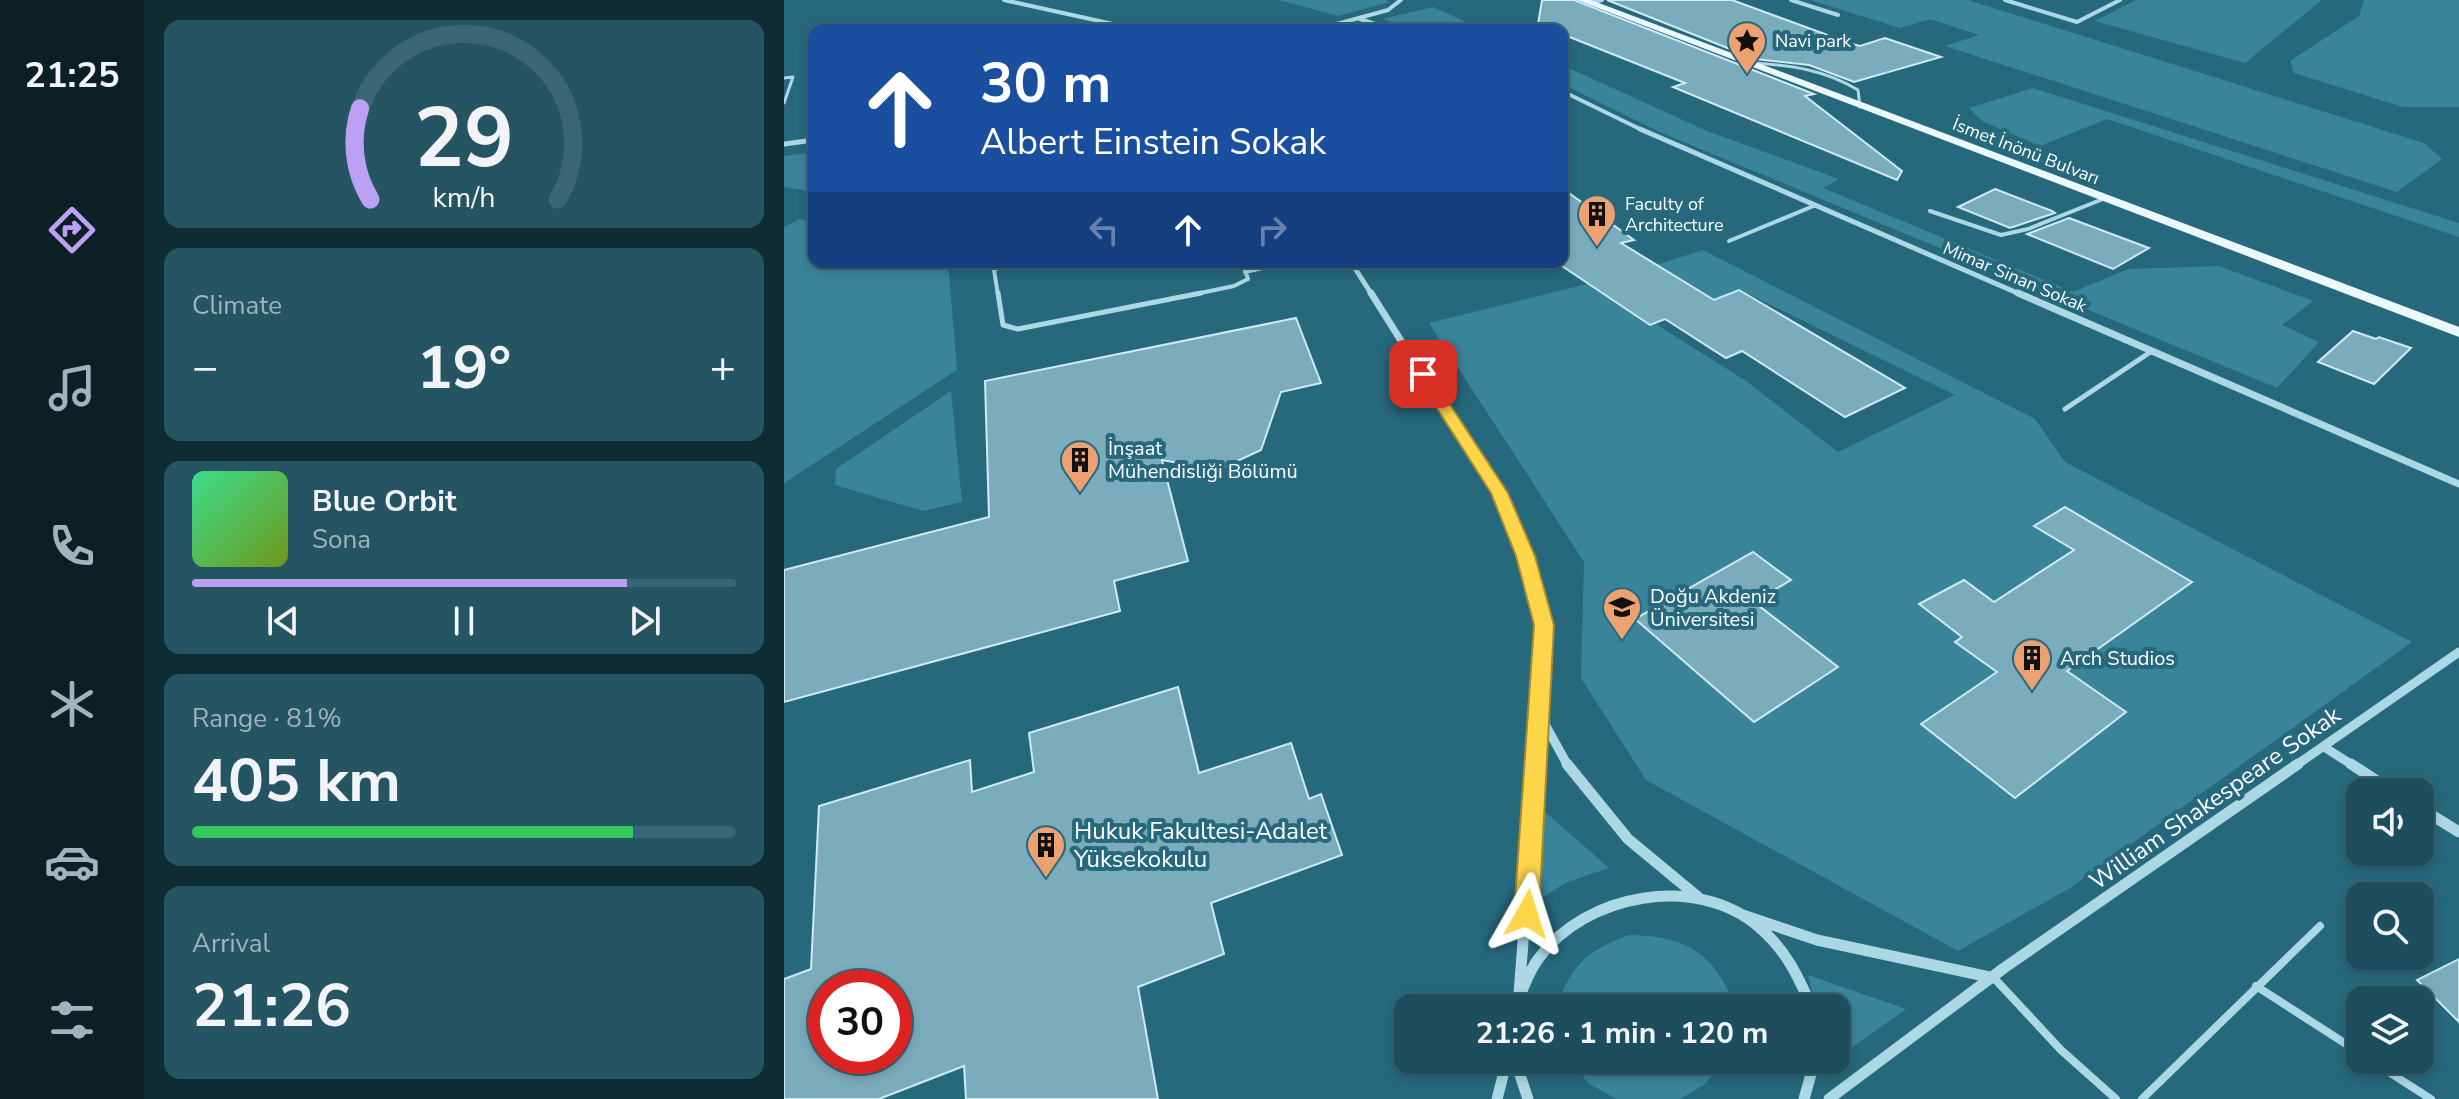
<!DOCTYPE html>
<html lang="en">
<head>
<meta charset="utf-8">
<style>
  :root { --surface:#1c4e5d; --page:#255563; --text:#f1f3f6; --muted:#a0b4bc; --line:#3a6572; --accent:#bca0f2 }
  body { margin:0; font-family:"Nunito Sans",sans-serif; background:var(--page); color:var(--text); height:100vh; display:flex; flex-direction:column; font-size:30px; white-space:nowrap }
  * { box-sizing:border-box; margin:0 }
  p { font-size:26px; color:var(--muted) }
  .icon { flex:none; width:44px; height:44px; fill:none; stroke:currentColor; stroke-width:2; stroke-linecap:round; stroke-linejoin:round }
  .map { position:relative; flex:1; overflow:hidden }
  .drawer { display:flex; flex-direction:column; gap:20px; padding:20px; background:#0f2b33; width:640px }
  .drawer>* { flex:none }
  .top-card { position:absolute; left:24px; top:24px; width:760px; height:244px; border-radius:16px; box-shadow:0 4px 12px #0003,0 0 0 2px var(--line); background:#1a4fa0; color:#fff; overflow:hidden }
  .controls { position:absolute; left:1562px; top:778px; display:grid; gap:16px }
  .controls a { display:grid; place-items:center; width:88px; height:88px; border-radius:16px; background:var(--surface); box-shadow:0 4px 12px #0003,0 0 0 2px var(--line); font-size:40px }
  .speed { position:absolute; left:24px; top:970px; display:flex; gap:16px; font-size:40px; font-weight:700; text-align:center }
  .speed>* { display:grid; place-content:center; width:104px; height:104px; border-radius:50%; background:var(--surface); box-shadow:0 4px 12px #0003,0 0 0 2px var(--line); line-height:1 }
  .speed .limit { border:12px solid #d22; background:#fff; color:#111 }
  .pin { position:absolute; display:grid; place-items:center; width:68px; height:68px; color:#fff; margin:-34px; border-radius:16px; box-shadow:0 4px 12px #0006 }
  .me { position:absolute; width:88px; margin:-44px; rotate:6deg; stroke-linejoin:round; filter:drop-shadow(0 0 6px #0008) }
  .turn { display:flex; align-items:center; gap:28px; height:168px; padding:0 40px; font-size:36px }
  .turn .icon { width:104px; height:104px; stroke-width:2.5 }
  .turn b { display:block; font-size:56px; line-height:68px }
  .lanes { display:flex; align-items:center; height:76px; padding:0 40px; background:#0003; justify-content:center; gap:40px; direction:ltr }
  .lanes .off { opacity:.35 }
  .big { font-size:60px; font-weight:700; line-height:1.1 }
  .drawer .tile { flex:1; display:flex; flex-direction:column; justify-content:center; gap:12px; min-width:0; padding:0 28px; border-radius:16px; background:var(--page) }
  .drawer .dial { align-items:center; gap:0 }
  .dial svg { height:208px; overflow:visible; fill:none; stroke:var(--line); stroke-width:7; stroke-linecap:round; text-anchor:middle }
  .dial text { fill:var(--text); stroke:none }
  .song { display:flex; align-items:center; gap:24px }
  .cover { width:96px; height:96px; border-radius:12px; background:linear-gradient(135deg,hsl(150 70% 55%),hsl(80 70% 35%)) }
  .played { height:8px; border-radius:4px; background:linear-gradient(90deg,var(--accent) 80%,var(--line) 80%) }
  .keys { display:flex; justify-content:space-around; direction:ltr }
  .heat { display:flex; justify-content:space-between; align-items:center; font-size:44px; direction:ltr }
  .charge { height:12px; border-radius:6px; background:linear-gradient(90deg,#34c759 81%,var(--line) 0) }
  .trip { position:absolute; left:610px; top:994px; width:456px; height:80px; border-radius:16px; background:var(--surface); box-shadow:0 4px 12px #0003,0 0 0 2px var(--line); font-weight:700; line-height:80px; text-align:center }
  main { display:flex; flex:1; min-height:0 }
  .tabs { display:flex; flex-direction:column; width:144px; justify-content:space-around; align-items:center; background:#0b1f25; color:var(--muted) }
  .tabs .icon { width:56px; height:56px }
  .tabs .current { color:var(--accent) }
  .tabs b { font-size:36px; color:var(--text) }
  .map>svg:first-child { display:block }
  .green { fill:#3a849a }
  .building { fill:#7bacbc; stroke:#ceebf4; stroke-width:2; fill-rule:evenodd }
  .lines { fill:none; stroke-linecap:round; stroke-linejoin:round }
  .service-far3 { stroke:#abd8e4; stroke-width:3 }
  .service-far2 { stroke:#abd8e4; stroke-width:4 }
  .service-far1 { stroke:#abd8e4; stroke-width:5 }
  .service { stroke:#abd8e4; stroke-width:8 }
  .minor-far4 { stroke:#abd8e4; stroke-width:4 }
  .minor-far3 { stroke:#abd8e4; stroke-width:5 }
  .minor-far2 { stroke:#abd8e4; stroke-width:7 }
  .minor-far1 { stroke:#abd8e4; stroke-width:9 }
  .minor { stroke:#abd8e4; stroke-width:11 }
  .primary { fill:#ebf8fc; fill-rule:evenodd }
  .route { fill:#ffd54a; stroke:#a68a30; stroke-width:2 }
  .labels { text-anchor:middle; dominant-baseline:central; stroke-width:8; stroke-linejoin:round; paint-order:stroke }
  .far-poi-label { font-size:18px; fill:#fff; stroke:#26687c; text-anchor:start }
  .far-street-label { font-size:18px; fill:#fff; stroke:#26687c }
  .poi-label { font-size:20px; fill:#fff; stroke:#26687c; text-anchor:start }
  .near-street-label { font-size:24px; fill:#fff; stroke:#26687c }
  .near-poi-label { font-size:24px; fill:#fff; stroke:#26687c; text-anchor:start }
</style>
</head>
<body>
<main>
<nav class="tabs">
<b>21:25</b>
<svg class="icon current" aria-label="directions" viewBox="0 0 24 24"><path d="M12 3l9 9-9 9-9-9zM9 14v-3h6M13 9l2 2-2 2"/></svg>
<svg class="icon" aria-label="music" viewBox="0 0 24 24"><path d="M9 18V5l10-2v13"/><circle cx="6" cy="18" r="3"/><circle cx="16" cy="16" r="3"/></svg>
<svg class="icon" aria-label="phone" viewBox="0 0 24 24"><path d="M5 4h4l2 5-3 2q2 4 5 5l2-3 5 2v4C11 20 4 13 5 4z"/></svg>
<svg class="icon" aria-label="climate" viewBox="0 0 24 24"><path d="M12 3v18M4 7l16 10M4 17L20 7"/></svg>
<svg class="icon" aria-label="car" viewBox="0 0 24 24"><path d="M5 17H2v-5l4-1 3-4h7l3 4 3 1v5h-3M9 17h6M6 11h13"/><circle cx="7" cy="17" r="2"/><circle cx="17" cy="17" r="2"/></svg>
<svg class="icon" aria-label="filters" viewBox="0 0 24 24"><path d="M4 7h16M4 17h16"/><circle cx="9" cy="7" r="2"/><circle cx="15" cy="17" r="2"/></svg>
</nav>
<section class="drawer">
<div class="tile dial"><svg viewBox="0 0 100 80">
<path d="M14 69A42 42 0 1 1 86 69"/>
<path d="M14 69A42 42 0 0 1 10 34" stroke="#bca0f2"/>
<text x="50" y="56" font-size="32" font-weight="700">29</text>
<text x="50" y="72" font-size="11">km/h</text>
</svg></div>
<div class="tile"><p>Climate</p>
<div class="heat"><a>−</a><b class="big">19°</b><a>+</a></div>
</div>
<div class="tile">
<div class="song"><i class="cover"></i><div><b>Blue Orbit</b><p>Sona</p></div></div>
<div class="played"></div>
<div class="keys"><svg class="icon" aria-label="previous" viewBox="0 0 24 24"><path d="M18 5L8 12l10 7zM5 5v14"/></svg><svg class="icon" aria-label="pause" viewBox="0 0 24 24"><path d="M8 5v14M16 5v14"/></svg><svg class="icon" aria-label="next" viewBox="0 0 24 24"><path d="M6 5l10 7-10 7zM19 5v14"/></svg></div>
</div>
<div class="tile"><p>Range · 81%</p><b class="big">405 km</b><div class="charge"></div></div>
<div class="tile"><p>Arrival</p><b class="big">21:26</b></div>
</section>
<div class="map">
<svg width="1675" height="1099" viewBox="0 0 1675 1099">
  <rect width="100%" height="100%" fill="#26687c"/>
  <path class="green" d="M495 0H601L606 2 554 16Z
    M1026 0H1184L1640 143 1658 159 1613 192 1161 46 1195 35 1146 19 1116 28Z
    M1352 0H1538L1461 63 1311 21Z
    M1580 0H1675V107H1619L1510 73 1506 61 1575 16Z
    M649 7 700 30H629L599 19Z
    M778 65 923 131 1055 179 1039 188 1289 292 1344 269 1435 266 1529 301 1498 325 1535 342 1493 388 878 133 778 84Z
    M1249 88 1675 223V237L1323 119 1256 146 1198 121 1185 108Z
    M30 152V192L0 187V156Z
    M16 219 30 223V262H164L173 370 0 483V227Z
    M919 250 1251 419 1281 462 1628 642 1286 888 1174 951 862 780 797 678 800 562 645 323 807 283 962 381 1054 452 1171 395 956 290 930 300 872 265Z
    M167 391 178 502 139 511 51 485 52 469Z
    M760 811 825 868 781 883 741 909Z
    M845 935C902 936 932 953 951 1008H773C786 965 804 950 845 935Z
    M1024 975 1122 1009 1052 1059V1008H1032Z
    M785 1060H942L920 1085 896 1099H833L805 1084Z"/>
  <path class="building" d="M758 0H790L1030 94 1021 96 1118 171 1113 180 889 87 901 83 778 34V30L754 24Z
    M823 0H948L1068 44 1076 46 1101 38 1157 57 1070 82 1025 65 971 59Z
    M778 188 850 240 837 243 930 300 955 290 1121 388 1061 417 958 351 942 358 881 319 866 325 778 266Z
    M1211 189 1268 211 1271 213 1226 228 1174 207Z
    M1285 218 1365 248 1329 269 1243 234Z
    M512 318 537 383 497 392 477 450 434 470 378 460 404 561 330 581 336 611 0 702V570L205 517 201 381Z
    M1569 331 1592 339 1595 337 1627 348 1590 384 1534 362Z
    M1281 507 1408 582 1283 671 1342 712 1231 798 1137 724 1213 672 1171 642 1178 637 1135 604 1180 580 1210 602 1290 550 1250 526Z
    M969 552 1007 580 970 602 1054 667 970 722 851 619Z
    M394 687 415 773 507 743 525 799 537 794 558 855 427 903 440 954 354 987 374 1099H182L180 1066 95 1099H0V979L27 969 35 806 186 760 188 792 250 772 245 733ZM42 988H110V1056H42Z
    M1675 959V1022L1633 980Z"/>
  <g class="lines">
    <path class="service-far3" d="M969 63C1007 65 1041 70 1074 90L1076 107
      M0 78 9 77 0 103"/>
    <path class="service-far2" d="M1146 211 1217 235 1244 229 1319 199
      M945 241 1032 205
      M461 272 506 262
      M214 295 210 270 226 262
      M407 295 450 286 464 279 458 262"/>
    <path class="service-far1" d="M214 293 219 325 234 329 417 293
      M1281 409 1368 351"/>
    <path class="service" d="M1210 978 1277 1050 1332 1099
      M1472 986 1576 1053
      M1586 1060 1647 1099
      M1358 1099 1536 926"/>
    <path class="minor-far4" d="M220 0 356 30
      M1007 0 1054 15
      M1221 0 1293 22 1336 0
      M806 3 818 0
      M576 19 609 30
      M531 30 604 10 617 0
      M778 91 860 131"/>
    <path class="minor-far3" d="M856 129 1238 295
      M0 144 30 140
      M567 262 588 295"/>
    <path class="minor-far2" d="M587 293 719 503
      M1234 293 1675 484"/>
    <path class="minor-far1" d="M718 501 742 556 760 625 753 766
      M757 717 784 766
      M1540 747 1570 766
      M1511 766 1675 652"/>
    <path class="minor" d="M783 764 844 839 914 897
      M1567 764 1610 792
      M1636 808 1675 832
      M959 915 1033 940 1210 978
      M735 993 753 764
      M731 1008C738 992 744 972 755 958 801 894 913 873 975 927 1002 950 1014 976 1028 1008
      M731 1060 744 1099
      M713 1099 723 1060
      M1020 1099 1031 1060
      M1045 1099 1220 968 1514 764"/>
    <path class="primary" d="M793 0H807L1675 327V337Z"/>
  </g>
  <path class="route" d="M634 371H644L724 493 751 556 770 625 755 914 751 922 743 925 734 922 730 914 750 625 732 556 707 493 631 374Z"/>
  <defs>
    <symbol id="sight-pin" viewBox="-11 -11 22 30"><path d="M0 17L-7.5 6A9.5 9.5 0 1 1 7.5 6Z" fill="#eda171" stroke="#26687c"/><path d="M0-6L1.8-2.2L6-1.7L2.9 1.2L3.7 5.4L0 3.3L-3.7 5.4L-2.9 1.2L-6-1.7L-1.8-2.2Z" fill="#111"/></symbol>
    <symbol id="building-pin" viewBox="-11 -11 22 30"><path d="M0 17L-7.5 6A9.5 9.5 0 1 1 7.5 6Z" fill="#eda171" stroke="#26687c"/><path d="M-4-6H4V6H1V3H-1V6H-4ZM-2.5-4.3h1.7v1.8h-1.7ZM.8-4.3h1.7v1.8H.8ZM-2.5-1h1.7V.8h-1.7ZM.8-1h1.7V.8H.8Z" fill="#111"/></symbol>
    <symbol id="university-pin" viewBox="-11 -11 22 30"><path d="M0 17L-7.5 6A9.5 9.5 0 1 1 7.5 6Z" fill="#eda171" stroke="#26687c"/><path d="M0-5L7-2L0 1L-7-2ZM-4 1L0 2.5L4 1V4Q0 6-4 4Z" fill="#111"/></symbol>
  </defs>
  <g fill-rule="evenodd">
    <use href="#sight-pin" x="941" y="19" width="44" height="60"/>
    <use href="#building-pin" x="791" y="192" width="44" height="60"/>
    <use href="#building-pin" x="274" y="438" width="44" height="60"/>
    <use href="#university-pin" x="816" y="585" width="44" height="60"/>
    <use href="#building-pin" x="1226" y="636" width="44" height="60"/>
    <use href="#building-pin" x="240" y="823" width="44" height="60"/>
  </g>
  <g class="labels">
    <g class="far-poi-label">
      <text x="991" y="41">Navi park</text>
      <text x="841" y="204">Faculty of<tspan x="841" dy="21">Architecture</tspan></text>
    </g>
    <g class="far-street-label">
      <text transform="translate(1242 151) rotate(21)">İsmet İnönü Bulvarı</text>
      <text transform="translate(1231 277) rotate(23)">Mimar Sinan Sokak</text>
    </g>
    <g class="poi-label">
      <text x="324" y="448">İnşaat<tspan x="324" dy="23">Mühendisliği Bölümü</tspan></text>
      <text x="866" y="596">Doğu Akdeniz<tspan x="866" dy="23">Üniversitesi</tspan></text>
      <text x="1276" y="658">Arch Studios</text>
    </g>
    <g class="near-street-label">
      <text transform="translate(1431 798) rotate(-35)">William Shakespeare Sokak</text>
    </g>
    <g class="near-poi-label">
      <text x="290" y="831">Hukuk Fakultesi-Adalet<tspan x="290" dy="28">Yüksekokulu</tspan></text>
    </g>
  </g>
</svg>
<div class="controls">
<a><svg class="icon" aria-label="sound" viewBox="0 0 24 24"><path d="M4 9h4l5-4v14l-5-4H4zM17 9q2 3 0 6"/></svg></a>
<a><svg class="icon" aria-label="search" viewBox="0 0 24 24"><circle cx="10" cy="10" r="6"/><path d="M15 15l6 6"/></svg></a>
<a><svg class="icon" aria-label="layers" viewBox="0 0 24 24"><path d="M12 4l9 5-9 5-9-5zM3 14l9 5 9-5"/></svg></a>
</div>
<div class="speed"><div class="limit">30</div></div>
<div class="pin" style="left:639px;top:374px;background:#d93025"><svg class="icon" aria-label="arrive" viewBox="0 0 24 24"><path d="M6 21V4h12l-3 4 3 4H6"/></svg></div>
<svg class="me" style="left:743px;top:914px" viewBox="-20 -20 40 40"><path d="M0-17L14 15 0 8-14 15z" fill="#ffd54a" stroke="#fff" stroke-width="4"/></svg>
<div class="trip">21:26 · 1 min · 120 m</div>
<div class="top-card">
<div class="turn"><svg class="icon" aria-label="ahead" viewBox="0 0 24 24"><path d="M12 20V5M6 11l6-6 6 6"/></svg><div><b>30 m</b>Albert Einstein Sokak</div></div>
<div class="lanes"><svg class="icon off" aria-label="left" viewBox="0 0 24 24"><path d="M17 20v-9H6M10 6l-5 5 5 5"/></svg><svg class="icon" aria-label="ahead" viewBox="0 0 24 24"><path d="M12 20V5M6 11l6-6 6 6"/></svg><svg class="icon off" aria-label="right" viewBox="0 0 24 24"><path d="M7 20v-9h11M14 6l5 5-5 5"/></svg></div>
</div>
</div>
</main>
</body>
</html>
